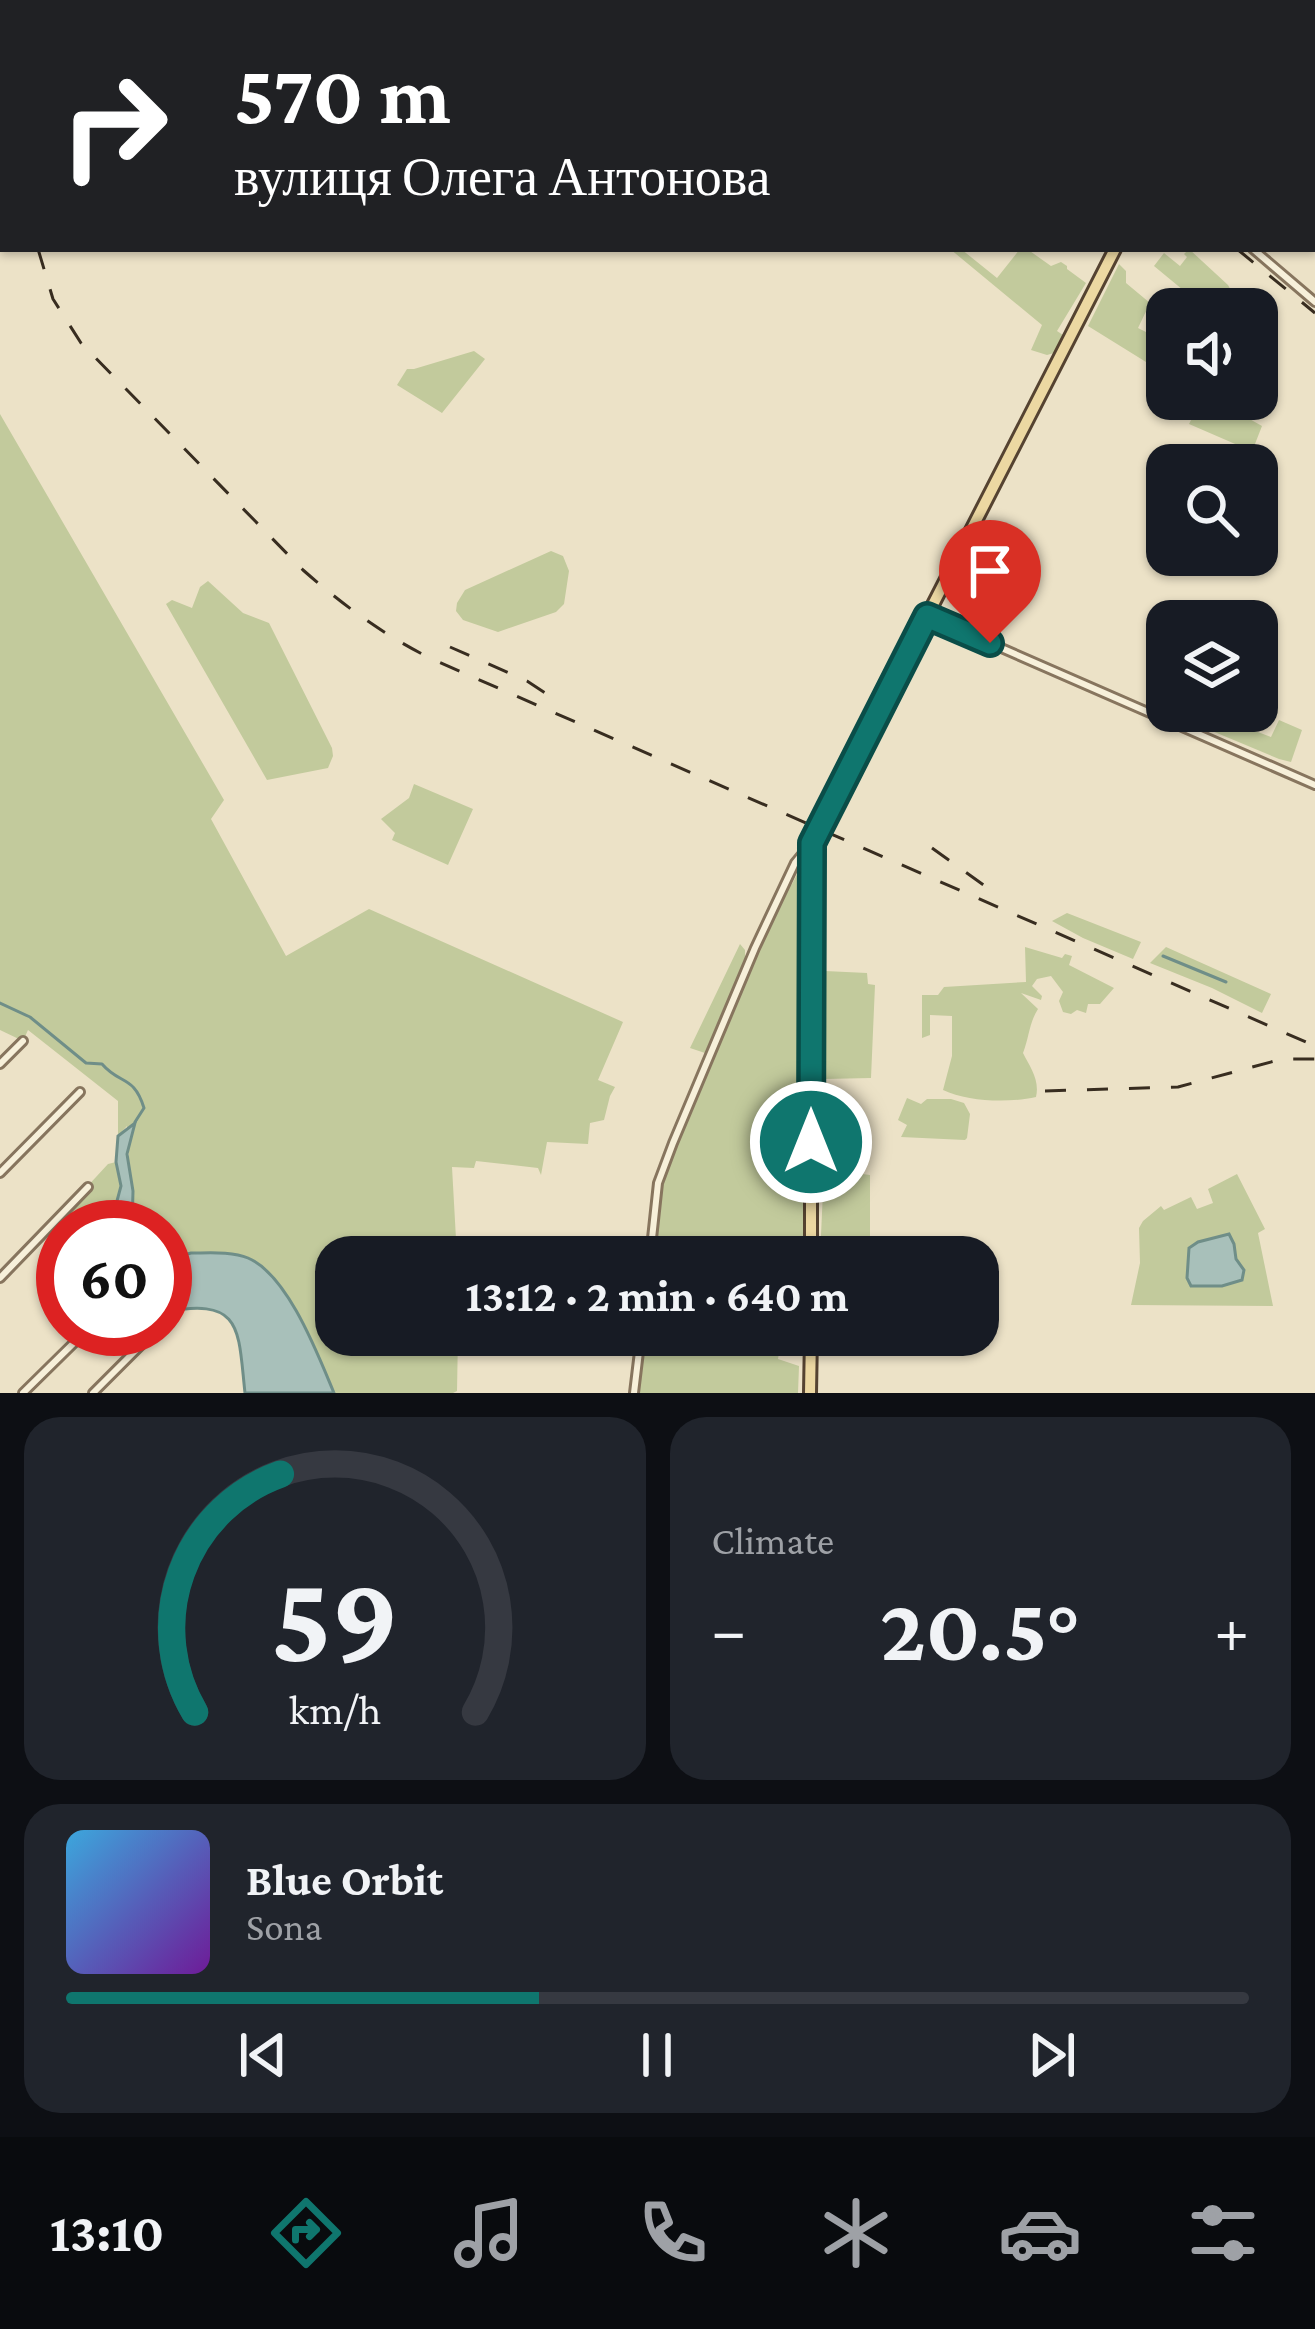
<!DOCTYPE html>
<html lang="en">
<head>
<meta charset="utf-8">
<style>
  :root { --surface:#171b24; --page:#20242c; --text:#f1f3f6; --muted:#9ea1a6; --line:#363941; --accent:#0f766e }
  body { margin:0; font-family:"Crimson Pro",serif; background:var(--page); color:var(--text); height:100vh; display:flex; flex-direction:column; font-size:45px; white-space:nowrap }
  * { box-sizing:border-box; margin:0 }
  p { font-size:39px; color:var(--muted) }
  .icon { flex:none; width:66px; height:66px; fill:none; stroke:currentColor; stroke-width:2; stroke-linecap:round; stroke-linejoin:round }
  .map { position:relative; height:1393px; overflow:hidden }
  .details { display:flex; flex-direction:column; gap:24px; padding:24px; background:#0d0f14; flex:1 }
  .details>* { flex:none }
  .hud { position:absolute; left:0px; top:0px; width:1317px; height:252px; box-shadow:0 3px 9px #0004; background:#202124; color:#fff; overflow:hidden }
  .controls { position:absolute; left:1146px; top:288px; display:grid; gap:24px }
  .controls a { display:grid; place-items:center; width:132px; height:132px; border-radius:24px; background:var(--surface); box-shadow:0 3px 9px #0004; font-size:60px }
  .speed { position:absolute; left:36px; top:1200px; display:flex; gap:24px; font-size:60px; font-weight:700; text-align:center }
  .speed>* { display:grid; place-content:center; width:156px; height:156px; border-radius:50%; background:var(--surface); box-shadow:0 3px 9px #0004; line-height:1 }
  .speed .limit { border:18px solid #d22; background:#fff; color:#111 }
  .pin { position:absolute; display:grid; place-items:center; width:102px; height:102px; color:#fff; margin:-123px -51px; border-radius:50% 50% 50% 0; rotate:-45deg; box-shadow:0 0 12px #0007 }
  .pin .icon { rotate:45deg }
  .me { position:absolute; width:132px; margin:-66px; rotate:0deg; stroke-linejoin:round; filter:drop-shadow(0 0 9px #0008) }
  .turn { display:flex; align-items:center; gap:42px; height:252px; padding:0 36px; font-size:54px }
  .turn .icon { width:156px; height:156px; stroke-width:2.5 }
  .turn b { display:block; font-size:84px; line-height:102px }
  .big { font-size:90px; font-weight:700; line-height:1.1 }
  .details .widget { flex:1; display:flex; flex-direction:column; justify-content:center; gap:18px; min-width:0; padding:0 42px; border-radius:36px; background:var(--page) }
  .details .dial { align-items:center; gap:0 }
  .dial svg { height:312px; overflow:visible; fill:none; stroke:var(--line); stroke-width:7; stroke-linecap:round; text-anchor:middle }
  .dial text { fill:var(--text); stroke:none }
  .song { display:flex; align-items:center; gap:36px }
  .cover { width:144px; height:144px; border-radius:18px; background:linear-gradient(135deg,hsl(200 70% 55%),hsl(280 70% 35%)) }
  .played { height:12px; border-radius:6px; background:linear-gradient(90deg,var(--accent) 40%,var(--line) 40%) }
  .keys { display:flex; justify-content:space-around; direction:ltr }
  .heat { display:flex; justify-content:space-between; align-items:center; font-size:66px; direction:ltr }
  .details .tiles { flex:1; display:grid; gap:24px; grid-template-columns:1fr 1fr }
  .widget:last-child { grid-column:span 2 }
  .trip { position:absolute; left:315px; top:1236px; width:684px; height:120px; border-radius:36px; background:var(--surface); box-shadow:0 3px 9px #0004; font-weight:700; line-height:120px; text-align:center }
  .tab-bar { display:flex; height:192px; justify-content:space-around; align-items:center; background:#090b0e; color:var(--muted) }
  .tab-bar .icon { width:84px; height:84px }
  .tab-bar .active { color:var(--accent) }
  .tab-bar b { font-size:54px; color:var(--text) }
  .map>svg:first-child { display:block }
  .green { fill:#c2ca9c }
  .water { fill:#a8c0ba; stroke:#6f8e88; stroke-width:3 }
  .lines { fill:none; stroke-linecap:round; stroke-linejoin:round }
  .stream { stroke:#6f8e88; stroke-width:3 }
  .minor-casing { stroke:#87755e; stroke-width:12 }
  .tertiary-casing { stroke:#87755e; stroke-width:14 }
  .primary-casing { stroke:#554331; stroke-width:16 }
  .minor { stroke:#f7f0da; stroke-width:6 }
  .tertiary { stroke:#f7f0da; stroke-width:8 }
  .primary { stroke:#ecd8a2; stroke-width:10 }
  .rail { stroke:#382d20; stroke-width:3; stroke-dasharray:21 21; stroke-linecap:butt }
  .route-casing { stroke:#0a4d48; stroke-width:30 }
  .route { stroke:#0f766e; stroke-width:21 }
</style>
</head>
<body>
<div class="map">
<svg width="1315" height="1393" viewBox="0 0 1315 1393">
  <rect width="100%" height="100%" fill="#ece2c7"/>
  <path class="green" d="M950 249H961L997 278 1020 249H1027L1051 266 1061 262 1067 266V269L1086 283 1057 331 1063 335 1054 353 1047 355 1031 350 1042 325Z
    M1189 249 1228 285 1233 294 1226 309H1206L1154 266 1164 253 1180 266 1187 257 1184 254Z
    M1119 264 1126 271V283L1150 303 1138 328 1150 334 1167 322V375L1088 326Z
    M474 351 485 359 442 413 397 385 407 369H414Z
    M1202 399H1238L1236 405 1246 417 1262 426 1253 449 1249 450 1189 424Z
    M0 414 224 800 211 819 286 956 369 909 623 1022 598 1080 615 1087 610 1096 604 1120 590 1123 588 1144 547 1142 541 1175 538 1168 476 1161 474 1168 452 1167 457 1257H336V1335H458L457 1391 453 1393H334L311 1339 269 1273 240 1255 191 1253 165 1260V1227H132C133 1193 128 1160 127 1126L118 1136V1101L28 1030 23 1041 0 1030Z
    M551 551 563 556 569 571 564 604 556 612 498 632 463 620 456 611 457 603 465 590Z
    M208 581 243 613 269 623 332 748 333 756 328 768 267 780 166 604 172 600 192 608 200 587Z
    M1207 711 1227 715 1226 720 1271 737 1279 720 1302 730 1291 762 1279 759 1205 728 1202 720Z
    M414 784 473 809 448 865 392 840 395 833 381 819 409 798Z
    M803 863H805L799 885 801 889H805L807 1257H650L658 1183 781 892 792 884Z
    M1067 913 1141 942 1133 959 1083 938 1052 921Z
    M740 944 745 950V958L705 1053 690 1048Z
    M1025 947 1062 958 1065 954 1072 956 1069 965 1114 988 1100 1004H1088L1086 1013 1077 1010 1071 1014 1063 1012 1059 1001 1063 992 1051 976 1037 979 1032 986 1042 996 1041 1000 1021 993 1038 1009C1029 1023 1029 1038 1023 1053 1030 1067 1040 1080 1036 1097 1009 1103 968 1102 943 1090L952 1056V1016L930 1015V1035L922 1038V995H938L944 987 1026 982Z
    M1166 947 1271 994 1262 1013 1212 988 1150 963Z
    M825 971 867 973 868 984 875 985 871 1078 824 1079Z
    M907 1098 921 1104 927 1099H951L964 1103 970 1114 967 1138 965 1140 901 1137 907 1125 898 1120Z
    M116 1162 121 1186 110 1227H63V1245L48 1229 108 1164Z
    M824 1169 870 1175V1239L886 1240V1257H820Z
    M1237 1174 1265 1229 1258 1233 1273 1306 1131 1305 1140 1263 1139 1228 1143 1221 1161 1206 1164 1210 1191 1197 1197 1209 1213 1203 1208 1189Z
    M641 1335H782L778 1359 799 1366 798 1393H634Z"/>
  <path class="water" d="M135 1123 127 1154 133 1191 132 1227H110L121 1186 116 1162 118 1136Z
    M1229 1234 1234 1244 1236 1259 1244 1270 1242 1280 1222 1286H1191L1187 1278 1189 1248 1198 1242Z
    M191 1253C208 1253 232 1251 248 1258 288 1275 318 1355 334 1393H245C238 1329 243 1297 165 1312V1260Z"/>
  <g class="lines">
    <path class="stream" d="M1163 956 1226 982
      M0 1003 30 1017 86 1063 102 1064C120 1085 134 1075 144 1108L135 1122"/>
    <defs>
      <path id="minor" d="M941 0 945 3
        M1273 0 1277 3
        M11 3 12 0
        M1314 29H1315
        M0 43 3 32
        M1253 249 1315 302
        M928 616 1315 785
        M0 1064 23 1041
        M0 1173 80 1092
        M650 1257 658 1183 673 1143 755 948 795 863 809 846
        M0 1278 88 1187
        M23 1393 88 1329
        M93 1393 157 1329
        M634 1393 641 1335"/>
      <path id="tertiary" d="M1238 3 1240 0"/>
      <path id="primary" d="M1077 0 1082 3
        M1314 136H1315
        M811 1257V843L1115 249
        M810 1393 811 1335"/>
    </defs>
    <use href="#minor" class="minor-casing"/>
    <use href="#tertiary" class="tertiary-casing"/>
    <use href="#primary" class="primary-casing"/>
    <use href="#minor" class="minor"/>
    <use href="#tertiary" class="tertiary"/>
    <use href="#primary" class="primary"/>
    <path class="rail" d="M374 0 378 3
      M934 0 937 3
      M101 3 103 0
      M38 249 53 299 81 343 303 570C344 606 385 636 434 660L1315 1046
      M1237 249 1315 313
      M450 647 527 681 553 698
      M932 848 999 896
      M1045 1091 1178 1087 1282 1059H1315"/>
  </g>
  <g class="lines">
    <defs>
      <path id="route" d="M811 1142 812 843 927 616 990 643"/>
    </defs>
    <use href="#route" class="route-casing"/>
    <use href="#route" class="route"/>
  </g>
</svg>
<div class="controls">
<a><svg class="icon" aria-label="sound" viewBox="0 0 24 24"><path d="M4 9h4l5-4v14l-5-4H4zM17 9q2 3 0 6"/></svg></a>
<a><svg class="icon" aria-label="search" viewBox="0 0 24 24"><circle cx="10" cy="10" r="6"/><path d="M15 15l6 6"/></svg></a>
<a><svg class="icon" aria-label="layers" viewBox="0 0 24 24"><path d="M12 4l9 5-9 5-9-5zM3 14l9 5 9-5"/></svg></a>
</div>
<div class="speed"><div class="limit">60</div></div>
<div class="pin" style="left:990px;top:643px;background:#d93025"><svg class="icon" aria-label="arrive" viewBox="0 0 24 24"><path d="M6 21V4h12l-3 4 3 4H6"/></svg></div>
<svg class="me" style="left:811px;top:1142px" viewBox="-20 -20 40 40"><circle r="17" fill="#0f766e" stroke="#fff" stroke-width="3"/><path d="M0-11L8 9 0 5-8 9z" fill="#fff"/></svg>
<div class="trip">13:12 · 2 min · 640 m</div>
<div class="hud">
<div class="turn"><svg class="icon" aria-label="right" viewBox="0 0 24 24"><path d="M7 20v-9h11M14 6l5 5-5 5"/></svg><div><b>570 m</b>вулиця Олега Антонова</div></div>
</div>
</div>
<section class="details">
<div class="tiles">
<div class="widget dial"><svg viewBox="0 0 100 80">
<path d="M14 69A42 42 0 1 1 86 69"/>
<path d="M14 69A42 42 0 0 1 36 8" stroke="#0f766e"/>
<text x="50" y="56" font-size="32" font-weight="700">59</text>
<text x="50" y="72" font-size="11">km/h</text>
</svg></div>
<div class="widget"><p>Climate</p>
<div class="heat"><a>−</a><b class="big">20.5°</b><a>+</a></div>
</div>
<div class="widget">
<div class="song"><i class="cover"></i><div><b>Blue Orbit</b><p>Sona</p></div></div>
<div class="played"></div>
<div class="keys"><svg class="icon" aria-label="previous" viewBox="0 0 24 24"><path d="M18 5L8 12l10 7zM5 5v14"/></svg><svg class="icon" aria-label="pause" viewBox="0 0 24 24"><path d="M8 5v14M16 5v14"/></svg><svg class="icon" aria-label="next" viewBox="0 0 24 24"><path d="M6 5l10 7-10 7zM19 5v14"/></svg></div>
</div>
</div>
</section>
<nav class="tab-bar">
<b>13:10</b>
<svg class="icon active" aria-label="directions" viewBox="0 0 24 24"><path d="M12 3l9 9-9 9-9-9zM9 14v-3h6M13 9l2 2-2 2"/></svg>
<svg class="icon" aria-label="music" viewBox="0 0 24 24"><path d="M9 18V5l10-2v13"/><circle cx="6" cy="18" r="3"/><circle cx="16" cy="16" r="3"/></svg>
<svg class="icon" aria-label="phone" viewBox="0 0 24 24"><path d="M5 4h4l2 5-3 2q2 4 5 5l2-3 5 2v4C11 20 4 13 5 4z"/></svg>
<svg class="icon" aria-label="climate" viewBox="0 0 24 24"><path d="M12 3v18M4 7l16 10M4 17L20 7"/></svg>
<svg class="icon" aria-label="car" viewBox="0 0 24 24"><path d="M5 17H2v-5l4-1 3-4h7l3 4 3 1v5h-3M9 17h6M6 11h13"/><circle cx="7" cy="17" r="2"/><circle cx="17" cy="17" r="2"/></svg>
<svg class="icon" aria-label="filters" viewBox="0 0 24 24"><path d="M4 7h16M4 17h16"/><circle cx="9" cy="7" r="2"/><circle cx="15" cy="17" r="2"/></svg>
</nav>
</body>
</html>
